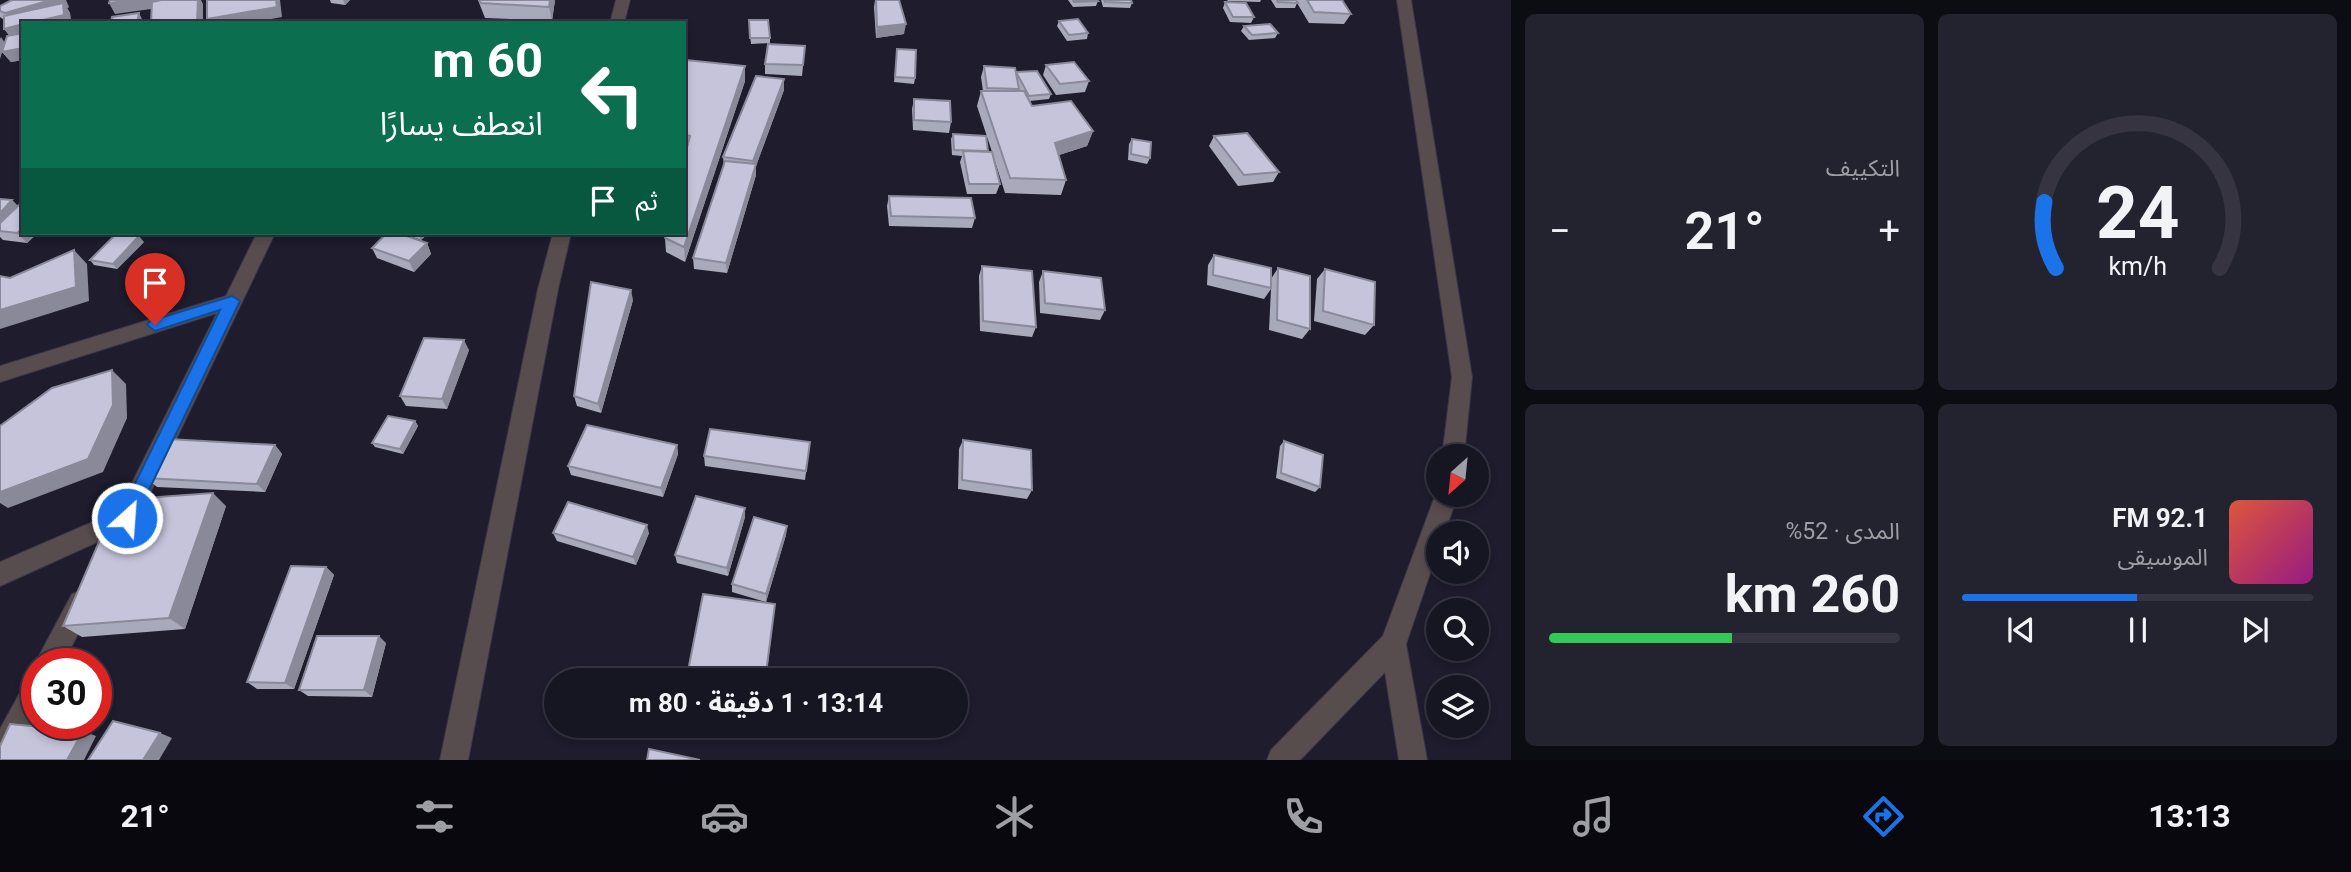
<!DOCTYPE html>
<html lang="ar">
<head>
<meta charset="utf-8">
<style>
  :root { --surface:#161522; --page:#23222f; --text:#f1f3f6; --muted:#9e9fa5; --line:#353440; --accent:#1a73e8 }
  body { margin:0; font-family:Roboto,"Noto Sans Arabic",sans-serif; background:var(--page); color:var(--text); direction:rtl; height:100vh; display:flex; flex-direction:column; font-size:26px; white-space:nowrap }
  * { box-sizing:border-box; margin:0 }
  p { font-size:23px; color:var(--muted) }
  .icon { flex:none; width:38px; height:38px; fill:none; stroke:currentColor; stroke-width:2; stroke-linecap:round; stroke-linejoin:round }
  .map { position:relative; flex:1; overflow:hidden; direction:ltr }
  .side { display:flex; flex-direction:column; gap:14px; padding:14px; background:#0c0c13; width:840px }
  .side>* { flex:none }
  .top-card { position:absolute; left:21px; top:21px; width:665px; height:214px; border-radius:0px; box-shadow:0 4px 10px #0003,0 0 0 2px var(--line); direction:rtl; background:#0b6e4f; color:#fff; overflow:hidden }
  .needle { width:46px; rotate:207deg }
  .buttons { position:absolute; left:1426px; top:444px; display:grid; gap:14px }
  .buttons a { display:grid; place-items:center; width:63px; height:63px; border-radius:50%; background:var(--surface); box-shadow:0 4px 10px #0003,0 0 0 2px var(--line); font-size:35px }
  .speed { position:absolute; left:21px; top:648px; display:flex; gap:14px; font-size:35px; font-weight:700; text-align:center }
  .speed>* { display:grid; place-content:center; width:91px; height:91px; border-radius:50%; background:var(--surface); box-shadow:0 4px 10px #0003,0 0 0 2px var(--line); line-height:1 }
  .speed .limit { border:10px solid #d22; background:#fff; color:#111 }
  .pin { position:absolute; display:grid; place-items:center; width:60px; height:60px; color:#fff; margin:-72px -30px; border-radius:50% 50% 50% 0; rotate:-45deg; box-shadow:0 0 7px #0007 }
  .pin .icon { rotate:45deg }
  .me { position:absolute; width:77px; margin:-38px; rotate:26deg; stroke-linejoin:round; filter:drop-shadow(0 0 5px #0008) }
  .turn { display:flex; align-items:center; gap:24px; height:147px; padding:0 28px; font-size:32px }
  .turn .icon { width:91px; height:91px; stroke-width:2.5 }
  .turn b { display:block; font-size:49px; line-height:60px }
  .then { display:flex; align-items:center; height:66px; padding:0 28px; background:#0003; gap:14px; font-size:26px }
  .big { font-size:52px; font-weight:700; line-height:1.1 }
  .side .tile { flex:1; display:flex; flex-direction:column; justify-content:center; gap:10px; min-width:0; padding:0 24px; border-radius:10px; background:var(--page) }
  .side .dial { align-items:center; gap:0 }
  .dial svg { height:182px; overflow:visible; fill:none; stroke:var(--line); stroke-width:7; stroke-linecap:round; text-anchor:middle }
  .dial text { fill:var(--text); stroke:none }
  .song { display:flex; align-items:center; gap:21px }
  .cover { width:84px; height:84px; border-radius:10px; background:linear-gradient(135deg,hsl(10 70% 55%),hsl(310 70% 35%)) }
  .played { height:7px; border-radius:4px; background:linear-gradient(90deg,var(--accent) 50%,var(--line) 50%) }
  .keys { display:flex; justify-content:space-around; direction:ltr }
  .heat { display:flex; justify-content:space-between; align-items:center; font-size:38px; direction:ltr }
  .charge { height:10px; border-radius:5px; background:linear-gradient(90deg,#34c759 52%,var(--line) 0) }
  .side .tiles { flex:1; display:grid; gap:14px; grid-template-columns:repeat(2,1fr) }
  .trip { position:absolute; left:544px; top:668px; width:424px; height:70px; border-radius:35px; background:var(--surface); box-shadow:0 4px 10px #0003,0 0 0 2px var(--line); font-weight:700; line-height:70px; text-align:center; direction:rtl }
  .dock { display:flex; height:112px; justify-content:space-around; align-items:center; background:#09080e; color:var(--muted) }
  .dock .icon { width:49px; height:49px }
  .dock .active { color:var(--accent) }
  .dock b { font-size:32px; color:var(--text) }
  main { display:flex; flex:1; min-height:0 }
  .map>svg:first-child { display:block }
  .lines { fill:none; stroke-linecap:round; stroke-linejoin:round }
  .street-casing { stroke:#393748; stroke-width:2 }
  .street { fill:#584d4e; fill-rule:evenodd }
  .wall { fill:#a9a9bc }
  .shaded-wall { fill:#8a8999 }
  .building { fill:#c5c4db; stroke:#8a8999; stroke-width:2 }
  .route { fill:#1a73e8; stroke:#114b97; stroke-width:2 }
</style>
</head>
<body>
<main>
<section class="side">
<div class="tiles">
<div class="tile dial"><svg viewBox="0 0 100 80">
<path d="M14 69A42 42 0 1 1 86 69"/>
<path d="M14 69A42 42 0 0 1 9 40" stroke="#1a73e8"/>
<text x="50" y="56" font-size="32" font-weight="700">24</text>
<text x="50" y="72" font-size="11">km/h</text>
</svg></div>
<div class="tile"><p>التكييف</p>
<div class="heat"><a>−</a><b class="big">21°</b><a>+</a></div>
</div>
<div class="tile">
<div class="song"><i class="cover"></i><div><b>92.1 FM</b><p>الموسيقى</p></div></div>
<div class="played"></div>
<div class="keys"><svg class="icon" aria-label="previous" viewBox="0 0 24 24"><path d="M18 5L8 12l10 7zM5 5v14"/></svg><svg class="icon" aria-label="pause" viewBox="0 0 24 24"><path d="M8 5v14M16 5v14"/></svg><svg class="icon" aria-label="next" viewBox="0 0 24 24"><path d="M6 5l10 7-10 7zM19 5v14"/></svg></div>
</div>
<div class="tile"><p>المدى · 52%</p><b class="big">260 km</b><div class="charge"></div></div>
</div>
</section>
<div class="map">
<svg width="1511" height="760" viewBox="0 0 1511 760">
  <rect width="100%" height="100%" fill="#1e1c2d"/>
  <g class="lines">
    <defs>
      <path id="street" d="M616 0H630L624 23H610Z
        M1397 0H1411L1472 377 1464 457H1442L1452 377Z
        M257 233H275L135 525 0 586V562L118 511 217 313 0 382V366L226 296Z
        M553 233H571L558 289 468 760H440L538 289Z
        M1438 488V495H1458L1444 534H1438V550L1406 644 1427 760H1399L1385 672 1300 760H1267L1271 750 1383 636Z
        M81 591 90 594 94 603 63 663 37 665 40 654 72 594Z
        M37 674V715L14 760H0V729L28 678Z"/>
    </defs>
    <use href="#street" class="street-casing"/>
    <use href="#street" class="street"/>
  </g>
  <path class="wall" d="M330 0H350L345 5 331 3Z
    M478 0H555L552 21 485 18Z
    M875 0H899L904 34 876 38 874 7Z
    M1068 0H1097L1098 1 1096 6 1073 7Z
    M1101 0H1131L1132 3 1130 8 1103 7Z
    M1227 0H1261L1260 2 1228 1Z
    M1271 0H1342L1351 14 1344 24 1309 23 1297 3 1295 8H1276Z
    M1225 2 1254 17 1251 23 1230 22 1223 8Z
    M0 6 69 7 67 8 70 13 71 23H23V60L11 62 2 52 9 35 4 29V20L0 17Z
    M1059 21 1088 33 1087 39 1067 41 1057 26Z
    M749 26 770 38V43L751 44Z
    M1244 26 1278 33 1275 38 1249 40 1241 31Z
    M805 46 802 76 765 74V64Z
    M897 49 915 78 914 84 894 82Z
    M684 64 745 81 685 262 666 252 665 238 687 150 684 149Z
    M1046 65 1089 81 1085 92 1056 95 1043 75Z
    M984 66 1016 72 1051 94 1049 99 1030 101 1032 106 1093 131 1087 146 1059 155 1066 180 1061 195 1005 193 992 152 1000 184 996 194H967L960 162 962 156 952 155 951 139 953 134 988 151 992 152 977 106 981 91H983L981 77Z
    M784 79V90L756 166V175L727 273 694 269 693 258 724 166 723 157Z
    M914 99 951 122 949 133 913 130 912 109Z
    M1214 136 1279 172 1273 182 1238 186 1209 146Z
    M1132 139 1150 158 1147 164 1128 160 1129 144Z
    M889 196 975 218 972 228 889 226 887 206Z
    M0 199 12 200 18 206 23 233H38L27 243 3 240 0 237Z
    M402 233H429L421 240Z
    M144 242 117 269 94 265 90 260Z
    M427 243 431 254 414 272 377 258 372 248Z
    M1214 255 1271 279 1278 268 1310 329 1302 339 1269 330 1271 289 1264 299 1207 285 1208 265Z
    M982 266 1036 327 1032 337 980 331 979 276Z
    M1325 269 1374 325 1365 335 1314 321 1317 279Z
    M1043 271 1105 310 1100 320 1040 313 1039 282Z
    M633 300 601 413 577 406 574 396Z
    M469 350 447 409 406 406 400 396Z
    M415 421 418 426 403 454 375 447 372 443Z
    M963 440 1032 490 1027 499 958 489 959 449Z
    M1284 441 1320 487 1315 492 1276 478 1280 446Z
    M810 442 805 480 705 466 704 456Z
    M275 445 282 454 265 492 157 487 146 478Z
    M677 445 678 454 663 497 571 475 568 466Z
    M226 506 185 629 82 637 63 626Z
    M745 508V517L728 576 677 563 675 555Z
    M787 526 786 535 766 602 732 592V584Z
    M553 533H649L636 565 557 541Z
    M326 567 334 575 294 689H257L247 682Z
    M386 643 372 697 308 696 299 690Z
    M743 726H760L759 729Z"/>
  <path class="shaded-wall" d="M51 0H66L69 7 67 8 70 13 71 23H13L5 13Z
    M133 0H194V3L115 14 109 3Z
    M198 0H201L203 4V23H197Z
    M276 0H280L282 17 250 23H209L207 19Z
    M343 0H350L345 5Z
    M550 0H555L552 21 549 7Z
    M139 13 142 19 141 23H137Z
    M23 24V37L12 39 4 29Z
    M906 24 904 34 876 38 877 27Z
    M1 37 5 43 0 59V39Z
    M23 48V60L11 62 2 52Z
    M745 66V81L685 262 684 247Z
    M784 79V90L756 166V175L727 273 726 263 753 172V161Z
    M1093 131 1087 146 1050 158 1055 143Z
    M12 200 22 211 0 231V213Z
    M23 228V233H38L27 243 17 233Z
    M421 233H429L421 240 419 235Z
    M139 236 144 242 117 269 113 264Z
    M427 243 431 254 414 272 409 261Z
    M74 250 87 264 89 301 0 329V310Z
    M631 290 633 300 601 413 598 404Z
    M464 340 469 350 447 409 442 399Z
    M112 370 126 384 127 418 103 472 8 508 0 503V492Z
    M415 421 418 426 403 454 400 449Z
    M275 445 282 454 265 492 257 484Z
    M677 445 678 454 663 497 661 488Z
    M213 493 226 506 185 629 169 618Z
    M745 508V517L728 576 727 568Z
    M647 525 649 533 636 565 633 557Z
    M787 526 786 535 766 602V594Z
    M326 567 334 575 294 689 285 683Z
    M775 604 766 681H765Z
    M379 636 386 643 372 697 364 690Z
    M83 731 96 736 84 760H67Z
    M160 733 172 738 159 760H143Z"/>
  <path class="building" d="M12 0H51L5 13 0 11V6Z
    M110 0H133L109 3Z
    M161 0H198L197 23H151L152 2Z
    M207 0H276L277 7 207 19Z
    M479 0H550L549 7 481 3Z
    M876 0H899L906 24 877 27Z
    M1073 0H1097L1098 1 1074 2Z
    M1104 0H1131L1132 3 1105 2Z
    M1277 0H1296L1298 3 1278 2Z
    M1307 0H1342L1351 14 1314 12Z
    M1225 2 1246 3 1254 17H1233Z
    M63 3 64 15 30 23H23V24L4 29V16Z
    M139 13 137 23H111L112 17Z
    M1078 19 1088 33 1069 35 1059 21Z
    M477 20 539 22 476 23Z
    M749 20H768L770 38H750Z
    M1270 24 1278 33 1252 35 1244 26Z
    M23 33V48L2 52 7 36Z
    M768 44 805 46 803 65 765 64Z
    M897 49 916 50 915 78 895 77Z
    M686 60 745 66 684 247 665 238 666 233H684V159L690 136 684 134V64Z
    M1074 62 1089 81 1060 84 1046 65Z
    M984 66 1015 68 1019 89 987 88Z
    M1037 71 1051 94 1029 96 1016 72Z
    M756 76 784 79 753 161 723 157Z
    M981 91H1024L1032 106 1071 101 1093 131 1055 143 1066 180 1010 178Z
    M914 99 950 101 951 122 914 120Z
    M1247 133 1279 172 1244 175 1214 136Z
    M953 134 986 136 988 151 954 150Z
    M1132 139 1151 142 1150 158 1131 154Z
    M963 151 992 152 1000 184H969Z
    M725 161 756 164 726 263 693 258Z
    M889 196 971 198 975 218 891 216Z
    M0 199 12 200 0 213Z
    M23 201V228L17 233 0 231V223Z
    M117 233 139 236 113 264 90 260Z
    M387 233H398L427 243 409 261 372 248Z
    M74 250 76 287 0 310V276L10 278Z
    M1214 255 1271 268V288L1213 275Z
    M982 266 1032 271 1036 327 983 321Z
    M1278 268 1310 276V329L1277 320Z
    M1325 269 1375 282 1374 325 1323 311Z
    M1043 271 1101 278 1105 310 1045 303Z
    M591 282 631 290 598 404 574 396Z
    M424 338 464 340 442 399 400 396Z
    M112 370 113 405 88 459 0 492V426L52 388Z
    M388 416 415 421 400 449 372 443Z
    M587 425 677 445 661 488 568 466Z
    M710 429 810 442 806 471 704 456Z
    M168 439 275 445 257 484 146 478Z
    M963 440 1031 450 1032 490 962 480Z
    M1284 441 1323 455 1320 487 1281 473Z
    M213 493 169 618 63 626 117 500Z
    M696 496 745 508 727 568 675 555Z
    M568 502 647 525 633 557 553 533Z
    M754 517 787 526 766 594 732 584Z
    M291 566 326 567 285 683 247 682Z
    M703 594 775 604 765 681H686Z
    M317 636H379L364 690H299Z
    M113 721 160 733 143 760H88Z
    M10 724 83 731 67 760H0V746Z
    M649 749 700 760H647Z"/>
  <path class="route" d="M232 296 240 301 133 523 127 526 121 523 118 518 121 512 220 310 155 331 147 325 150 321Z"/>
</svg>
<div class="buttons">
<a><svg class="needle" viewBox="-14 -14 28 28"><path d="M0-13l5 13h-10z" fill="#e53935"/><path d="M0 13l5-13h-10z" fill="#9e9fa5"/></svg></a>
<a><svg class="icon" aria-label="sound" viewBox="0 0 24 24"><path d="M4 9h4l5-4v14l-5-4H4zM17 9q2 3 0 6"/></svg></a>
<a><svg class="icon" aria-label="search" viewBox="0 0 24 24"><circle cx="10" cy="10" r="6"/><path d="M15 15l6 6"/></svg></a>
<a><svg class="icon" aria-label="layers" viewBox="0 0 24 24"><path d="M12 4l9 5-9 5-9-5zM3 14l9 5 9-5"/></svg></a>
</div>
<div class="speed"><div class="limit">30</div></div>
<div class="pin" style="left:155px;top:325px;background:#d93025"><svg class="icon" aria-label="arrive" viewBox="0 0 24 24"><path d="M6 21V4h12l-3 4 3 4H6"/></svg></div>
<svg class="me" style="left:127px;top:518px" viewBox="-20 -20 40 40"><circle r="17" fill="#1a73e8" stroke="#fff" stroke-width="3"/><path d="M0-11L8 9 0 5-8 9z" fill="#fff"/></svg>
<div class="trip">13:14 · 1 دقيقة · 80 m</div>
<div class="top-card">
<div class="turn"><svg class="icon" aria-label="left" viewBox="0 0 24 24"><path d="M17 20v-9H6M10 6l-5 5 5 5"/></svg><div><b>60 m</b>انعطف يسارًا</div></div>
<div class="then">ثم<svg class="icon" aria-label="arrive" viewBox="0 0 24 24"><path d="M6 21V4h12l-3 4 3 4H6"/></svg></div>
</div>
</div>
</main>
<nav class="dock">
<b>13:13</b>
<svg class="icon active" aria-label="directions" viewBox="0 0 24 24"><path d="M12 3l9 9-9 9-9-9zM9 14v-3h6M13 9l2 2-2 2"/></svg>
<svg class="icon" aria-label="music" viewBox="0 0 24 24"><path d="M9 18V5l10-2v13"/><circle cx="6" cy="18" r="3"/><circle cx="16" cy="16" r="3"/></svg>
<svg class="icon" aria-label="phone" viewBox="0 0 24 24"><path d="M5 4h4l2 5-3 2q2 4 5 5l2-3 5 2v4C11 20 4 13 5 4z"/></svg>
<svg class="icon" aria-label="climate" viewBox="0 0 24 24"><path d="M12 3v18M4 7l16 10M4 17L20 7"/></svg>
<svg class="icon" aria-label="car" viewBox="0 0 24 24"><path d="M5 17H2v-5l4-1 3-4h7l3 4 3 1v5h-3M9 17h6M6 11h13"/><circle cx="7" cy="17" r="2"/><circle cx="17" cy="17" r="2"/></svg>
<svg class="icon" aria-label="filters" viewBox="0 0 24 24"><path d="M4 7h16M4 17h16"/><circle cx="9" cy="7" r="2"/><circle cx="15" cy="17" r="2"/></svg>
<b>21°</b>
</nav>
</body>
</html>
